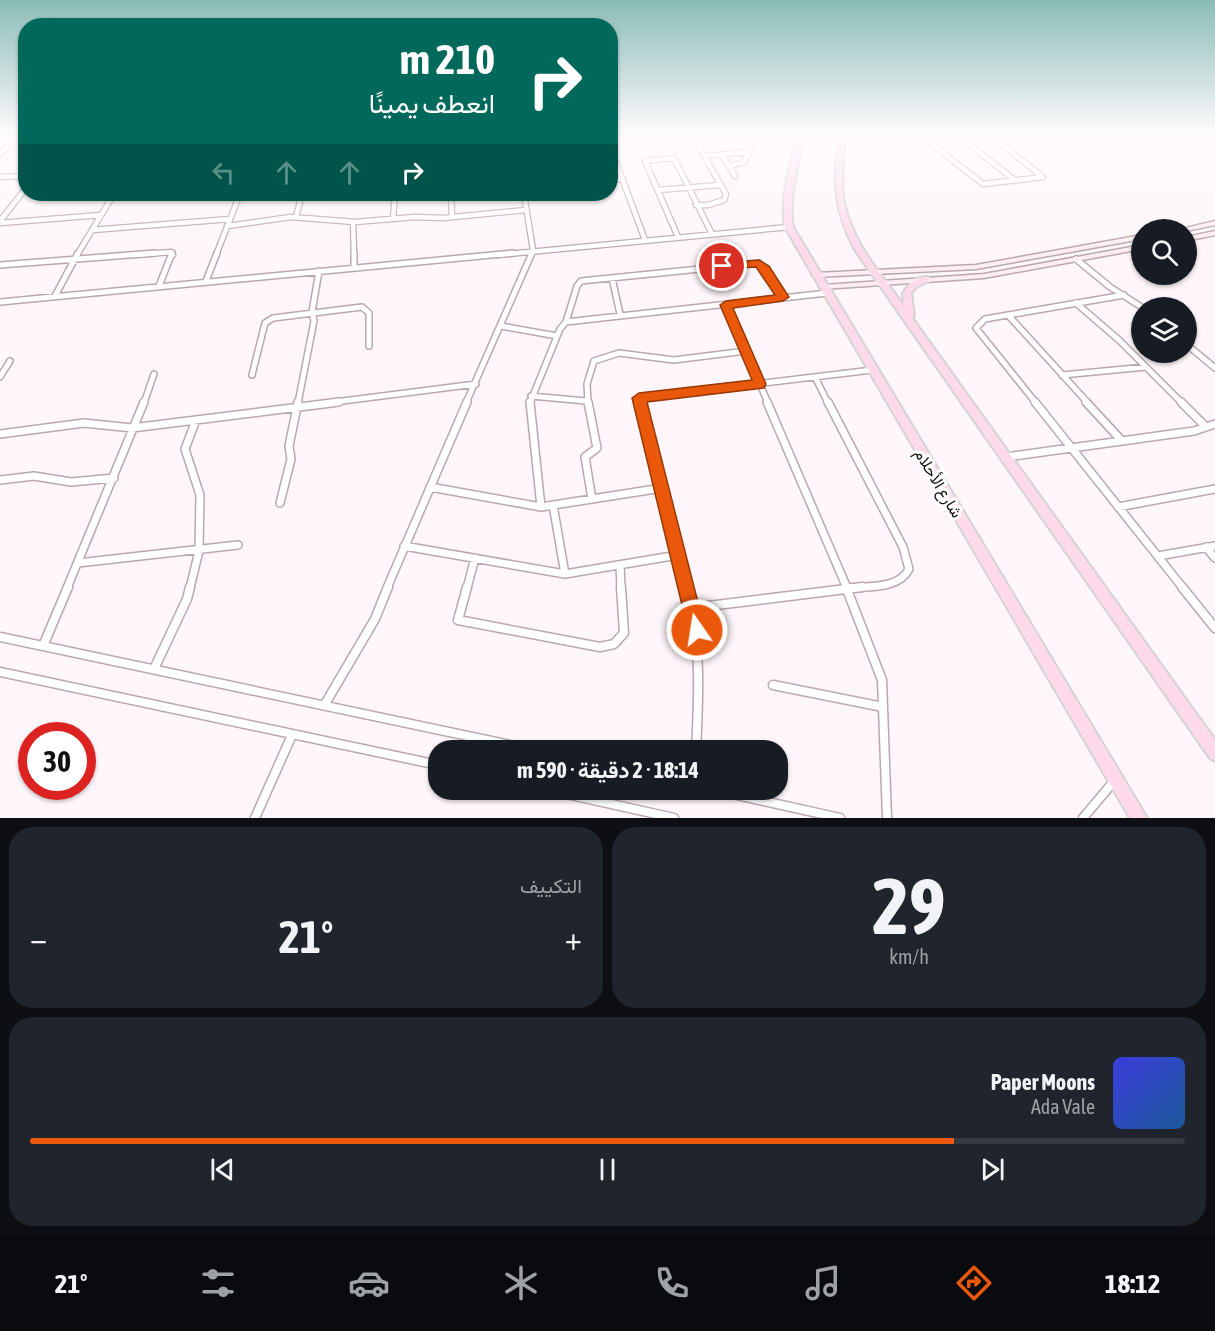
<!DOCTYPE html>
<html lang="ar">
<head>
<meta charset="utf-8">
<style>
  :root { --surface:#171b24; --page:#20242c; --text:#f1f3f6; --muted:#9ea1a6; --line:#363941; --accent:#ea580c }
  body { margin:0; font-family:"Asap Condensed",Vazirmatn,sans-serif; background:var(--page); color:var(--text); direction:rtl; height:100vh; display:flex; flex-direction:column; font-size:22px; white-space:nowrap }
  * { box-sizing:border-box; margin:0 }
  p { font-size:20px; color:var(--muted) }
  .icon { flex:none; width:33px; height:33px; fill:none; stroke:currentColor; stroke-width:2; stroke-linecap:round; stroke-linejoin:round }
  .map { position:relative; height:818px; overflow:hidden; direction:ltr }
  .panel { display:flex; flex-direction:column; gap:9px; padding:9px; background:#0d0f14; flex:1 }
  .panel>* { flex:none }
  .hud { position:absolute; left:18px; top:18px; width:600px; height:183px; border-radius:24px; box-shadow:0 2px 4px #0004; direction:rtl; background:#00695c; color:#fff; overflow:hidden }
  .controls { position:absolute; left:1131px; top:219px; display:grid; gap:12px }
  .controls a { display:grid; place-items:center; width:66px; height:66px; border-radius:50%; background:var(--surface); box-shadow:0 2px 4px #0004; font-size:30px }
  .speed { position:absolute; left:18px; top:722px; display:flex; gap:12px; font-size:30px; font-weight:700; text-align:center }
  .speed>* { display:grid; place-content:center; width:78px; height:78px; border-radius:50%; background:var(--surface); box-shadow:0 2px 4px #0004; line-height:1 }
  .speed .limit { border:9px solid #d22; background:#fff; color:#111 }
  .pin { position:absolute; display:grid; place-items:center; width:51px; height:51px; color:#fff; margin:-26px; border:3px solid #fff; border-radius:50%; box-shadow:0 2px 6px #0007 }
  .me { position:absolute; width:66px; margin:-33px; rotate:347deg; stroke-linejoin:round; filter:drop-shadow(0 0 4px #0008) }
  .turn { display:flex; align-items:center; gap:21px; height:126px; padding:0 24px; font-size:27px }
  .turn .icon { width:78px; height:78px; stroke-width:2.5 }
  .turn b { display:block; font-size:42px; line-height:51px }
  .lanes { display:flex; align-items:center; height:57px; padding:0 24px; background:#0003; justify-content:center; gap:30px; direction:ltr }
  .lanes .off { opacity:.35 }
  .big { font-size:45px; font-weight:700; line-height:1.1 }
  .panel .tile { flex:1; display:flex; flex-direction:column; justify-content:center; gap:9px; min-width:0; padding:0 21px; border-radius:24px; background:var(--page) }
  .panel .dial { align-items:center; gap:0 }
  .dial b { font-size:78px; line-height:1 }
  .song { display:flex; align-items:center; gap:18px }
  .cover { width:72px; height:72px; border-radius:9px; background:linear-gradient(135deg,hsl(240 70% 55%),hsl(210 70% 35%)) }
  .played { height:6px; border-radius:3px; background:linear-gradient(90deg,var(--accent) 80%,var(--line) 80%) }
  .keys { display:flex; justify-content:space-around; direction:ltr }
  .heat { display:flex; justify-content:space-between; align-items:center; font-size:33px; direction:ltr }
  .panel .tiles { flex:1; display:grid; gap:9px; grid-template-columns:1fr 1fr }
  .tile:last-child { grid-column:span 2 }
  .trip { position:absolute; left:428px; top:740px; width:360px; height:60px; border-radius:24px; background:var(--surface); box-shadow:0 2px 4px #0004; font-weight:700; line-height:60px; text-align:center; direction:rtl }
  .tab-bar { display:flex; height:96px; justify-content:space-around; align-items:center; background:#090b0e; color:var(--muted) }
  .tab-bar .icon { width:42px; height:42px }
  .tab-bar .on { color:var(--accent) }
  .tab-bar b { font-size:27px; color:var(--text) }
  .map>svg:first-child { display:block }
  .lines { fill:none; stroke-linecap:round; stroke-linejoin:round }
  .street-far3-casing { stroke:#baa8b0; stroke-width:7 }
  .street-far2-casing { stroke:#baa8b0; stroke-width:8 }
  .street-far1-casing { stroke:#baa8b0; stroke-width:10 }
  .street-casing { stroke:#baa8b0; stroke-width:11 }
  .secondary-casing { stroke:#baa8b0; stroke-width:3 }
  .primary-casing { stroke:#d5d4d5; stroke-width:4 }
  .street-far3 { stroke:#fff; stroke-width:4.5 }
  .street-far2 { stroke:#fff; stroke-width:5 }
  .street-far1 { stroke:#fff; stroke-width:7 }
  .street { stroke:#fff; stroke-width:8 }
  .secondary { fill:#feedf5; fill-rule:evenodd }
  .primary { fill:#fedaeb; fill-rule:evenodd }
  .route { fill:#ea580c; stroke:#983908; stroke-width:1.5 }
  .labels { text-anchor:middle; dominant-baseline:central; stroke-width:6; stroke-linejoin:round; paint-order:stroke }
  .street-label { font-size:16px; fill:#161013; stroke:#fff }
</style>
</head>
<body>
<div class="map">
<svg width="1215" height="818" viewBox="0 0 1215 818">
  <rect width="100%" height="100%" fill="#fef6fa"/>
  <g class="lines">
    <defs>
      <path id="street-far3" d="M692 135 726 194 724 200 708 205H696
        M920 135 983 184 1043 177 990 135
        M957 135 1016 181
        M610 146 645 240
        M0 154 17 135
        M722 154 735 176
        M704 156 750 152
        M730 166 744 162 758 135
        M0 177 26 176
        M610 180 623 179
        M658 190 720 185
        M451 194 452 217
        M524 194 533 250 531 255
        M296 217 302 194
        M393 219 395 194
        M0 221 26 188
        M353 222 354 255
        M0 223 101 215
        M227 226 291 217 355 222 415 217 443 218 526 210
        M92 230 230 219
        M678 237 645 161 674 158 712 234
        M77 255 114 194
        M135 255 171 252 173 255
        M216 255 240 194
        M498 255 789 227"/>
      <path id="street-far2" d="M354 253V267
        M1076 259 1110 287 1143 308
        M0 265 155 253
        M612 278 620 314
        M206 281 217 253
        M159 286 172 253
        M55 296 78 253
        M0 302 513 253
        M1076 303 1119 340 1182 403
        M726 305 768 403
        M1008 315 1088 403
        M566 322 577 286 581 281 759 263 783 297
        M501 326 557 336
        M1186 344 1215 368
        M252 375 265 323 273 318 362 307 369 313V346
        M1062 375 1146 367
        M0 377 10 361
        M815 377 828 403
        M531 396 586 401
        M144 403 154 374
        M298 403 314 321 312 312 319 271
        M327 403 476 384
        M466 403 532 253
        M530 403 560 329 566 322 827 293
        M588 403 587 384 594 361 619 353 674 360 746 351
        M640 403 639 398 872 370
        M1036 403 976 328 985 319 1124 295"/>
      <path id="street-far1" d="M530 402 541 507
        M588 402 597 448 585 457 592 499
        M640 402 688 588
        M767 402 847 588
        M828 402 903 547 909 569C899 589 870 586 850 588
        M1035 402 1183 588
        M1086 402 1122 441
        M1181 402 1206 427
        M0 434 84 423 132 428 339 402
        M1006 457 1194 431 1215 424
        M0 480 34 476 71 482 114 478
        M430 487 541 507 662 488
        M280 503 291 459 289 446 298 402
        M553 505 565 574
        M1118 507 1215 489
        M404 546 565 574 678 555
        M1206 547 1215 558
        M1158 556 1215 546
        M78 563 238 545
        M620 566 621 588
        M67 588 144 402
        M190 588 199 551 200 495 185 449 196 420
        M387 588 467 402
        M467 588 475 558"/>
      <path id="street" d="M467 587 458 620 600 647 614 644 624 633 621 587
        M687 587C701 641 699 694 696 750
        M846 587 882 680 887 818
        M1182 587 1215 628
        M692 608 862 587
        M0 637 534 750
        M43 646 68 587
        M154 669 187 599 190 587
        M0 672 438 765
        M773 685 883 707
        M325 704 375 619 388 587
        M544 789 674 818
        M710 789 840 818
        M255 818 292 735
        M1083 818 1115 780"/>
      <path id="secondary" d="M1215 221V225L1186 231V230H1177Z
        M1215 231V235L1186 241V237Z
        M1142 235V239L976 269 816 277 812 275 816 273 976 265Z
        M1142 245V249L984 278 823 289 819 287 823 285 984 274Z"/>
      <path id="primary" d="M799 135H805C798 166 788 195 793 227L1147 818H1130L785 227C780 195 790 166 799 135Z
        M839 135H845C843 155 841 176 843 196 849 239 879 272 904 306L903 293C909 284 917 276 928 277V281L916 287 911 293 914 316 912 318 1215 740V761L1210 758 855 250C833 207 833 182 839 135Z"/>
    </defs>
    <use href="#street-far3" class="street-far3-casing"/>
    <use href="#street-far2" class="street-far2-casing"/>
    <use href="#street-far1" class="street-far1-casing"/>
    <use href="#street" class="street-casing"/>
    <use href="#secondary" class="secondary-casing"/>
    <use href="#primary" class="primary-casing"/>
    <use href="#street-far3" class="street-far3"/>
    <use href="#street-far2" class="street-far2"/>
    <use href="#street-far1" class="street-far1"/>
    <use href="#street" class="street"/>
    <use href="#secondary" class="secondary"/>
    <use href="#primary" class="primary"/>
  </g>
  <linearGradient id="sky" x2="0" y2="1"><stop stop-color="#8abbb7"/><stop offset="0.54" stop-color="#fffbfd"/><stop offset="1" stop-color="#fffbfd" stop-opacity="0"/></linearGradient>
  <rect width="1215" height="249" fill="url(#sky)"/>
  <path class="route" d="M759 260 769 266 789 297 783 301 733 308 766 384 764 388 647 402 705 630 703 636 697 638 690 636 688 630 632 398 639 393 752 380 720 305 726 301 775 295 756 267 722 269 717 266 722 263Z"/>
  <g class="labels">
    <g class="street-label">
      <text transform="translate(939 483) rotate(59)">شارع الأحلام</text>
    </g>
  </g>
</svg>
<div class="controls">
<a><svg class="icon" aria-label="search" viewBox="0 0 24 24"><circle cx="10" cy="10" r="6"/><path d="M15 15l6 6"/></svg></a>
<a><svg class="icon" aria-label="layers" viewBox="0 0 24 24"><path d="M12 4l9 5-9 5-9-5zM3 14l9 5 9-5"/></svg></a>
</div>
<div class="speed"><div class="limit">30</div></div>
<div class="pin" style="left:722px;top:266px;background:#d93025"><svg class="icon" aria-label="arrive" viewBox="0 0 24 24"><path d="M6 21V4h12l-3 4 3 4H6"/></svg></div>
<svg class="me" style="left:697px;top:630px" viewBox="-20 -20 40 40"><circle r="17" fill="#ea580c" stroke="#fff" stroke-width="3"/><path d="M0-11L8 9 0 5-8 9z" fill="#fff"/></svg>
<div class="trip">18:14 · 2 دقيقة · 590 m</div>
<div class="hud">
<div class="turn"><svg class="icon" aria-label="right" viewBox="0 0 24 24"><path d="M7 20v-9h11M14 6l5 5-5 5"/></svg><div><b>210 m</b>انعطف يمينًا</div></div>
<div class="lanes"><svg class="icon off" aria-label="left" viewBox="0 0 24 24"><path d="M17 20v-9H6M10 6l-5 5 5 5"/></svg><svg class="icon off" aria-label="ahead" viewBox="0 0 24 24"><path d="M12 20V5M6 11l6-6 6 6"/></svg><svg class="icon off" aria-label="ahead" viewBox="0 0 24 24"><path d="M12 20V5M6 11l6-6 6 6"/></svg><svg class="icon" aria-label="right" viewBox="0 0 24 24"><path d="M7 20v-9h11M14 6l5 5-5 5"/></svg></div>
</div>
</div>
<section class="panel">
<div class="tiles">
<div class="tile dial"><b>29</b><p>km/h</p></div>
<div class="tile"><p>التكييف</p>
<div class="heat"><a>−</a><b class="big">21°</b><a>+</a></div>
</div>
<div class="tile">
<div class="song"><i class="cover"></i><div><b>Paper Moons</b><p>Ada Vale</p></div></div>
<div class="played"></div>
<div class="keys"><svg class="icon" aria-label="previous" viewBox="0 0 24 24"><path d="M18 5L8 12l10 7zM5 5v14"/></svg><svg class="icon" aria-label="pause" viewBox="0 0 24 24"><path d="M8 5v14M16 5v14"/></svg><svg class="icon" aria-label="next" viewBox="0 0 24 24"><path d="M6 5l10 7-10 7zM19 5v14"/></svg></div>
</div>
</div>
</section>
<nav class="tab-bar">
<b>18:12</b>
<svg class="icon on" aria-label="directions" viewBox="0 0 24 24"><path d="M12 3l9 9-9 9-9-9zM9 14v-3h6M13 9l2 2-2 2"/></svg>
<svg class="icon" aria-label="music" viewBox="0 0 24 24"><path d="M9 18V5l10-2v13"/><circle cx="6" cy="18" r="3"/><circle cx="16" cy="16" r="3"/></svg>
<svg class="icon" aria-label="phone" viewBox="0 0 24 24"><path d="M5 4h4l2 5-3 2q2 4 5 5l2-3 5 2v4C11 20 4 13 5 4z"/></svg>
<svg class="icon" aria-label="climate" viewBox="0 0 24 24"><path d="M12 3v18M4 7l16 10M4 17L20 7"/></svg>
<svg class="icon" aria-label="car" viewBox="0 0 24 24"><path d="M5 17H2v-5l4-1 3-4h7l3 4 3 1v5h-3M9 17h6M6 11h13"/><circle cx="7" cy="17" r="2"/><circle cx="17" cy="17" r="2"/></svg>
<svg class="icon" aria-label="filters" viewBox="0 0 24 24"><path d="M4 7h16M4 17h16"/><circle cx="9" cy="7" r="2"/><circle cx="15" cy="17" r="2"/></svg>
<b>21°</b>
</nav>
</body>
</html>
